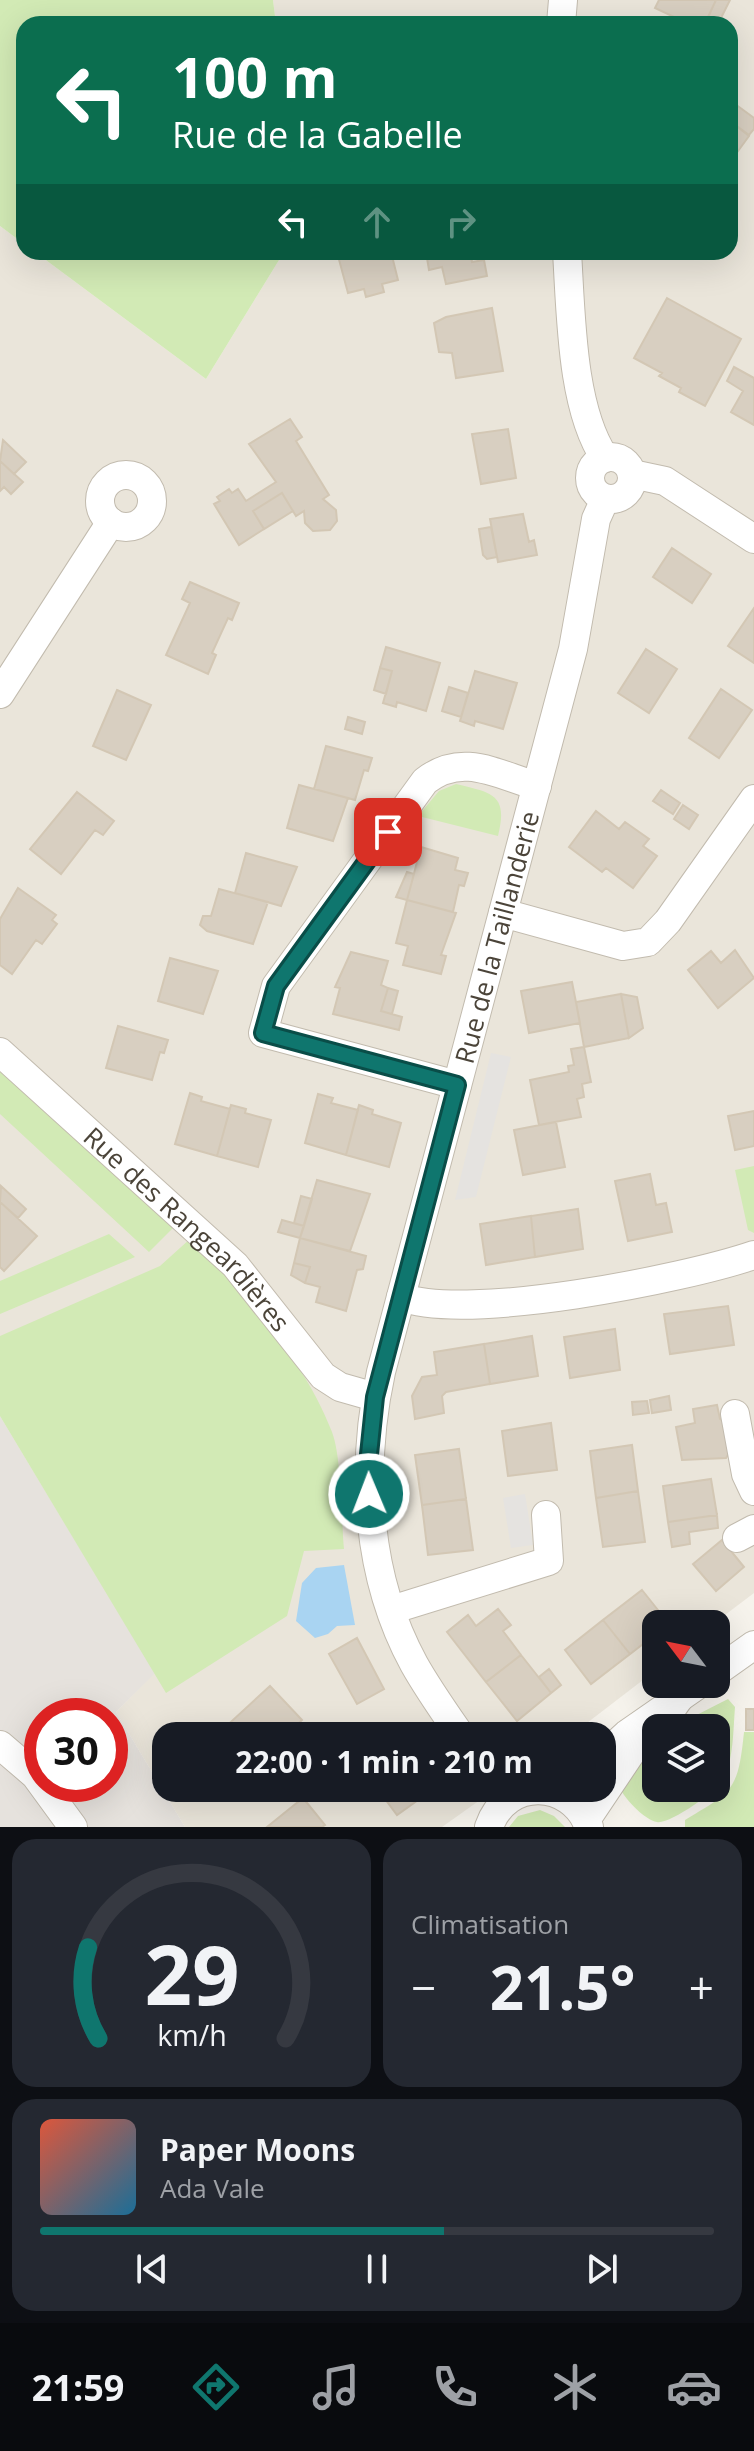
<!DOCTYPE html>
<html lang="fr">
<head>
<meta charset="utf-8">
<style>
  :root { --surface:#171b24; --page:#242831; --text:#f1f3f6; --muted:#9ea1a6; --line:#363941; --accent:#0f766e }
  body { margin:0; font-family:"Open Sans",sans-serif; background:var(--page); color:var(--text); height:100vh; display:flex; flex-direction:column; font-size:30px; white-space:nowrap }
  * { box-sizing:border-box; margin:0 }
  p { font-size:26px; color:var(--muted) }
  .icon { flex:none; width:44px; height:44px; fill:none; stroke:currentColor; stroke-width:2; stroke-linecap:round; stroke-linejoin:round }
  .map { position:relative; height:1827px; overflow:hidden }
  .side { display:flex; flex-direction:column; gap:12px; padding:12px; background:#0d0f14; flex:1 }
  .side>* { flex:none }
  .guide { position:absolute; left:16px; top:16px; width:722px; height:244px; border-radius:24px; box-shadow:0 8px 32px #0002; background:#0b6e4f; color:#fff; overflow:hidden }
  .needle { width:52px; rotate:302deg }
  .controls { position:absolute; left:642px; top:1610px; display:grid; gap:16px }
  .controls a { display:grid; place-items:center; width:88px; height:88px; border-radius:16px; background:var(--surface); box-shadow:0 8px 32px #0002; font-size:40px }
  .speed { position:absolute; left:24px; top:1698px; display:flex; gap:16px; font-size:40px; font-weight:700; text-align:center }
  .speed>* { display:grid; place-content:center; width:104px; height:104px; border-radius:50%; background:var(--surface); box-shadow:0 8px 32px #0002; line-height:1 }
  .speed .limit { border:12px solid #d22; background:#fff; color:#111 }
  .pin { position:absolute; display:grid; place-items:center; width:68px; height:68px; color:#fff; margin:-34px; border-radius:16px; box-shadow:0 4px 12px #0006 }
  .me { position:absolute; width:88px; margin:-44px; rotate:359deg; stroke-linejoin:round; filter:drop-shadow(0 0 6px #0008) }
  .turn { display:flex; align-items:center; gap:28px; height:168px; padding:0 24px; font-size:36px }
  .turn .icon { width:104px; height:104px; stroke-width:2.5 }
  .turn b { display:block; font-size:56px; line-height:68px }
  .lanes { display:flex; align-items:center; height:76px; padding:0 24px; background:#0003; justify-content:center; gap:40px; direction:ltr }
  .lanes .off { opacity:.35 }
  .big { font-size:60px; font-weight:700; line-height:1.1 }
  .side .widget { flex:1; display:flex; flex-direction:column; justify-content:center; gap:12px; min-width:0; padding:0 28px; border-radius:24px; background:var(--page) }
  .side .dial { align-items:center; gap:0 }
  .dial svg { height:208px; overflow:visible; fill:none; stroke:var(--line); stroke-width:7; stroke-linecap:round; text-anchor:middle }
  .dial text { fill:var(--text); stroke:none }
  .song { display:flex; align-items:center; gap:24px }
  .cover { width:96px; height:96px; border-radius:12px; background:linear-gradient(135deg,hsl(10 70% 55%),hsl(200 70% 35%)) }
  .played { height:8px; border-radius:4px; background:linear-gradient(90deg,var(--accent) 60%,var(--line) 60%) }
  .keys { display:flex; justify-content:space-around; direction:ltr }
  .heat { display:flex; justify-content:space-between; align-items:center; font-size:44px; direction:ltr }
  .side .tiles { flex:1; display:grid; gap:12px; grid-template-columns:1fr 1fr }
  .widget:last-child { grid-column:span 2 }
  .trip { position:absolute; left:152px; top:1722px; width:464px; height:80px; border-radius:24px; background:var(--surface); box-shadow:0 8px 32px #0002; font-weight:700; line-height:80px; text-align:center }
  .dock { display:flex; height:128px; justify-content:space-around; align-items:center; background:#090b0e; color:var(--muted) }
  .dock .icon { width:56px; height:56px }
  .dock .selected { color:var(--accent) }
  .dock b { font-size:36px; color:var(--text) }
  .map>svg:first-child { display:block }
  .residential { fill:#eae5da }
  .industrial { fill:#e6e2dd; fill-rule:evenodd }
  .green { fill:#d2eab5 }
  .parking { fill:#e5e3e0 }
  .water { fill:#a9d4f2 }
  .building { fill:#d8cfc1; stroke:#d3c7b4; stroke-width:2 }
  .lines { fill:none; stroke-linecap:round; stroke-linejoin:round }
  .minor-casing { stroke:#c2bbae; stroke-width:30 }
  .minor { stroke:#fff; stroke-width:28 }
  .route-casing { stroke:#0a4d48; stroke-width:20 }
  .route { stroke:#0f766e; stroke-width:14 }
  .labels { text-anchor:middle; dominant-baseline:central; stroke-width:7; stroke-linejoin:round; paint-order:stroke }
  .street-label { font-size:26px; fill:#4b4439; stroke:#fff }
</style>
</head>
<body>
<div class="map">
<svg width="754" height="1827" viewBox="0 0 754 1827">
  <rect width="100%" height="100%" fill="#f6f3ec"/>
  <path class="residential" d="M273 0H754V1593L713 1624H656V1670L570 1736H166V1788H497L442 1827H185L116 1712 155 1672 0 1416V226L24 244V252H35L206 379 284 252H730V24H276Z"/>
  <path class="industrial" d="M0 1416 155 1673 116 1712 185 1827H0ZM42 1716H110V1784H42Z"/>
  <path class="green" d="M0 0H273L276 24H24V244L0 226Z
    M35 252H284L206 379Z
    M456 784C494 793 508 795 498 836L418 816 439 791Z
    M0 1065 177 1224 149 1252 0 1114Z
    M754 1166V1233L748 1230 735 1170Z
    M109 1234 135 1257 0 1314V1281Z
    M191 1238C245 1296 303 1357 332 1432 342 1459 341 1518 344 1549L304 1551 287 1616 166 1693 0 1416V1336L160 1266Z
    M728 1699 735 1707C733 1731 734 1758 723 1780 717 1791 669 1825 657 1822 645 1820 626 1800 621 1790L656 1740V1788H716V1728H671Z
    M744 1732H754V1827H685V1820C733 1791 738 1791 744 1732Z
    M540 1810 554 1816 565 1827H509L518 1816Z"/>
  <path class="parking" d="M491 1053 511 1057 476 1197 455 1200Z
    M525 1494 533 1545 511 1548 503 1498Z"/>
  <path class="water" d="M344 1565 355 1625 337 1626 328 1634 315 1638 296 1621 302 1583 316 1568Z"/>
  <path class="building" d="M659 0H716L705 24H689L655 8Z
    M716 0H730L718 24 707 19Z
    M735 104 754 118V129L749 135 730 121V111Z
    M730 121 749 136 730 162Z
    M337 252H356L357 257 391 252 398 280 382 284 384 292 366 297 364 289 348 293Z
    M426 252H470L472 262 484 260 487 276 446 284 442 267 429 270Z
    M667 298 741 339 705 406 679 392 681 388 659 376 662 373 634 358Z
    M492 308 503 371 456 378 452 353 439 352 434 323 446 317Z
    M734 367 754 378V425L731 412 743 391 727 381Z
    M290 419 302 437 296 441 329 495 323 499 336 510 337 521 330 530 313 531 305 523 304 511 296 516 282 493 253 511 264 529 239 545 214 504 220 501 217 497 229 489 232 493 238 489 246 501 276 482 249 444Z
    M508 429 516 478 481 484 472 434Z
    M3 440 26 462 14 474 0 461Z
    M0 461 23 482 11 494 4 487 0 491Z
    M282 493 293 511 264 529 253 511Z
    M523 514 529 542 534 540 537 555 498 562 490 519Z
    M491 527 497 557 487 559 483 555 479 529Z
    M672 548 711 574 692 603 653 577Z
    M190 582 239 603 232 620 228 618 212 653 216 655 208 674 166 655 190 603 182 599Z
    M754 608V663L728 646Z
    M386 647 440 663 426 711 397 702 396 707 383 703 392 671 380 668Z
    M646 649 677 669 649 713 618 693Z
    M380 668 392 671 386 694 374 690Z
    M475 671 517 683 503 729 475 721 474 726 460 721Z
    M449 687 468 693 461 717 442 711Z
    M721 689 752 710 719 758 689 738Z
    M117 690 151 705 126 760 93 746Z
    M348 717 365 722 362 734 345 729Z
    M326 746 372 758 368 771 364 770 355 800 314 789Z
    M299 785 348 798 333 841 287 828Z
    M661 790 680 803 673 814 653 801Z
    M77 792 114 821 103 835 95 830 61 874 30 849Z
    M683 805 698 815 689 829 674 819Z
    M596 811 619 829 625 822 649 839 643 846 657 856 633 888 606 868 602 872 569 847Z
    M421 847 458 858 455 870 468 873 464 886 459 885 453 912 407 900Z
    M246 853 297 867 281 906 235 893Z
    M407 872 414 874 407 900 396 897Z
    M18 888 56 915 52 920 57 924 42 944 36 940 12 974 0 965V919Z
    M219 889 268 902 253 944 207 931 200 925 203 916H211Z
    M407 900 456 913 441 955 446 956 441 974 403 965 408 946 396 943Z
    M735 950 754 978 718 1008 688 970 711 951 721 963Z
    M351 952 388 961 381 985 388 988 381 1011 402 1017 399 1030 333 1014 340 988 335 987Z
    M170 958 218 971 203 1014 158 1001Z
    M572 982 580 1023 529 1033 521 991Z
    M388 988 398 991 392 1014 381 1011Z
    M621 994 637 997 643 1028 629 1038Z
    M621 994 629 1038 584 1047 576 1002Z
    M118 1026 168 1040 164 1053 160 1052 152 1080 106 1068Z
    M584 1047 591 1082 582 1084 584 1097 577 1099 581 1117 539 1125 530 1080 569 1072 568 1066 574 1065 571 1049Z
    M190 1093 202 1097 201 1101 230 1109 217 1156 175 1144Z
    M318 1094 333 1098 331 1103 358 1110 346 1155 305 1143Z
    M231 1105 246 1109 245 1113 271 1120 258 1167 217 1156Z
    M359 1105 373 1110 372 1114 401 1123 389 1167 346 1155Z
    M754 1111V1146L735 1150 728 1116Z
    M556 1122 565 1167 523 1175 514 1130Z
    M650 1174 656 1205 666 1203 672 1232 628 1241 615 1181Z
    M317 1180 370 1194 350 1251 300 1238Z
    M1 1186 26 1209 18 1218 0 1202Z
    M301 1196 312 1199 304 1226 294 1223Z
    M0 1202 37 1236 4 1271 0 1267Z
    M578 1209 583 1249 535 1257 531 1216Z
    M531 1216 535 1257 486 1265 480 1224Z
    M282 1220 304 1226 300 1238 278 1232Z
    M300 1238 366 1256 363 1269 357 1270 346 1311 316 1302 320 1287 305 1283 310 1267 294 1263Z
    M294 1263 310 1267 305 1283 291 1275Z
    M728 1306 734 1345 670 1354 664 1314Z
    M615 1329 620 1370 570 1378 564 1337Z
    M532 1336 538 1376 490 1384 484 1344Z
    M484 1344 490 1384 446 1392 442 1396 444 1413 415 1419 412 1396 422 1377 437 1375 434 1352Z
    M669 1396 671 1410 652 1413 650 1400Z
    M647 1401 649 1413 633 1415 632 1402Z
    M717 1405 720 1419 726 1423 729 1453 726 1458 682 1460 676 1427 695 1423 693 1409Z
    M551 1423 557 1470 508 1476 502 1431Z
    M632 1445 638 1491 596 1498 590 1451Z
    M459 1449 466 1499 422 1505 415 1455Z
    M711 1479 717 1515 668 1522 663 1486Z
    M638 1491 645 1542 603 1547 596 1498Z
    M466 1499 473 1550 428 1555 422 1505Z
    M717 1515 718 1528 689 1532 690 1544 672 1547 668 1522Z
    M722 1540 744 1567 716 1591 693 1564Z
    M642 1590 669 1624H656V1634L630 1654 603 1620Z
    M498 1609 511 1625 503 1631 521 1655 486 1682 447 1632 468 1615 476 1626Z
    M603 1620 630 1654 591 1684 565 1650Z
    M357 1638 384 1689 357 1704 329 1654Z
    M521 1655 551 1693 517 1721 486 1682Z
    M549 1669 561 1685 551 1693 539 1677Z
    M270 1686 302 1720 285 1736H225L221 1731Z
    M746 1709H754V1730H746Z
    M377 1788H420L425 1795 397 1815Z
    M303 1798 325 1825 322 1827H267Z"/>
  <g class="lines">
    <defs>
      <g id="minor">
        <path d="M561 24 563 0"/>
        <path d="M567 252C571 313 571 408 605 458"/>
        <circle cx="611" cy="478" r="21"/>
        <path d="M632 474 665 481 754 539"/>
        <circle cx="126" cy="501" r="26"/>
        <path d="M0 694 111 522"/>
        <path d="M503 913 623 946 648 942 668 921 754 799"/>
        <path id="s1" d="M0 1052 235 1265 323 1376 340 1387 375 1397"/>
        <path d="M457 1085 263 1033 276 986 425 781C462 752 496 774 537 786"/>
        <path d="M401 1297C467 1322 684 1279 754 1255"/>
        <path d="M735 1414 746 1474 754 1491"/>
        <path d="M737 1538 754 1529"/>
        <path d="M391 1610 549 1561 546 1515"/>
        <path d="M716 1672 754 1645"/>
        <path id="s2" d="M461 1736C445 1713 428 1689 414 1664 366 1576 360 1469 381 1372L573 649 596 519 605 499"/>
        <path d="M0 1745 35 1775 73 1827"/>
        <path d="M602 1757 627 1734 699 1684"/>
        <path d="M586 1820 639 1741 663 1721 680 1697"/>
        <path d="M489 1827C506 1777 571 1779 589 1827"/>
      </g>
    </defs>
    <use href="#minor" class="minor-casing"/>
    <use href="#minor" class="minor"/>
  </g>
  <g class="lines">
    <defs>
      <path id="route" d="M369 1494 368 1464 375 1397 457 1085 263 1033 276 986 388 832"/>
    </defs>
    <use href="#route" class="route-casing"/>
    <use href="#route" class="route"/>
  </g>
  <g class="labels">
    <g class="street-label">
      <text stroke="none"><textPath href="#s2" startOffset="836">Rue de la Taillanderie</textPath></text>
      <text stroke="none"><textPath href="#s1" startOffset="258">Rue des Rangeardières</textPath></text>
    </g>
  </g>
</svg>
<div class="controls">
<a><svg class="needle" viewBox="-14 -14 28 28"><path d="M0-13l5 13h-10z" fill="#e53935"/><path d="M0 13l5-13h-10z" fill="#9ea1a6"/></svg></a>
<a><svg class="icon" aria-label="layers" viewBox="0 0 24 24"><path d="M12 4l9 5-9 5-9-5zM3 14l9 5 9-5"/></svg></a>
</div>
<div class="speed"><div class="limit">30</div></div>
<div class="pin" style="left:388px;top:832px;background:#d93025"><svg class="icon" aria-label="arrive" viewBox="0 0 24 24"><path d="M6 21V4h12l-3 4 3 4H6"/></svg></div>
<svg class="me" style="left:369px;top:1494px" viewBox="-20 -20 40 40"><circle r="17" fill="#0f766e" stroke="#fff" stroke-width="3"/><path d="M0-11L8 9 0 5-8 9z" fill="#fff"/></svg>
<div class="trip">22:00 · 1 min · 210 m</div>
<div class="guide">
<div class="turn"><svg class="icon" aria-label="left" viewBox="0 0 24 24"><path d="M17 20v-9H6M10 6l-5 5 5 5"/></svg><div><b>100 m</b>Rue de la Gabelle</div></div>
<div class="lanes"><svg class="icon" aria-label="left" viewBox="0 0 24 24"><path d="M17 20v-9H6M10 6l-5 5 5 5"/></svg><svg class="icon off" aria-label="ahead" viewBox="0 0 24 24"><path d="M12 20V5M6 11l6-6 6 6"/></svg><svg class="icon off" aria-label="right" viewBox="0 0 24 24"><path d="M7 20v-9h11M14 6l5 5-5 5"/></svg></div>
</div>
</div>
<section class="side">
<div class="tiles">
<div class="widget dial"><svg viewBox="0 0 100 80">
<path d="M14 69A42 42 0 1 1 86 69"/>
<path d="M14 69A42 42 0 0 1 10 34" stroke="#0f766e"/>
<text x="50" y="56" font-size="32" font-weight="700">29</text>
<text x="50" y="72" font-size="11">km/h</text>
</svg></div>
<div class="widget"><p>Climatisation</p>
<div class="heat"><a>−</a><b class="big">21.5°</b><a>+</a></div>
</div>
<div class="widget">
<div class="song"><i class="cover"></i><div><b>Paper Moons</b><p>Ada Vale</p></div></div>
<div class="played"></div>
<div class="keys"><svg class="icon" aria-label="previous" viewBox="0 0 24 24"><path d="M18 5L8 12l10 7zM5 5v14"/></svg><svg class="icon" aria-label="pause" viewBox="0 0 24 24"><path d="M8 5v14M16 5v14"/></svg><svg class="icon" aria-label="next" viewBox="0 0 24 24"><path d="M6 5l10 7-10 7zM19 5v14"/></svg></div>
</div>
</div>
</section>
<nav class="dock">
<b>21:59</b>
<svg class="icon selected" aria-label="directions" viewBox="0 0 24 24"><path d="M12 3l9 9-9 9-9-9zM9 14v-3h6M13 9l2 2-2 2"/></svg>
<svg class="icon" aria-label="music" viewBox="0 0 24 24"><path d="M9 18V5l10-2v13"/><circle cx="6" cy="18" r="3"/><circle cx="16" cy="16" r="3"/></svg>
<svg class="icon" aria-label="phone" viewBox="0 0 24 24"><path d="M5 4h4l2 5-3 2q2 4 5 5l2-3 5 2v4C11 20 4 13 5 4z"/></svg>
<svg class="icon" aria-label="climate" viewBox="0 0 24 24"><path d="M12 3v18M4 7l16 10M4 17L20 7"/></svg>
<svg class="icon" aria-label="car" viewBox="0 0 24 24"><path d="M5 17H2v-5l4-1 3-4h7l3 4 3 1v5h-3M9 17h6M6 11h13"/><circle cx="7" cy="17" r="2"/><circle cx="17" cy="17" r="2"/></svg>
</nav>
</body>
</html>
